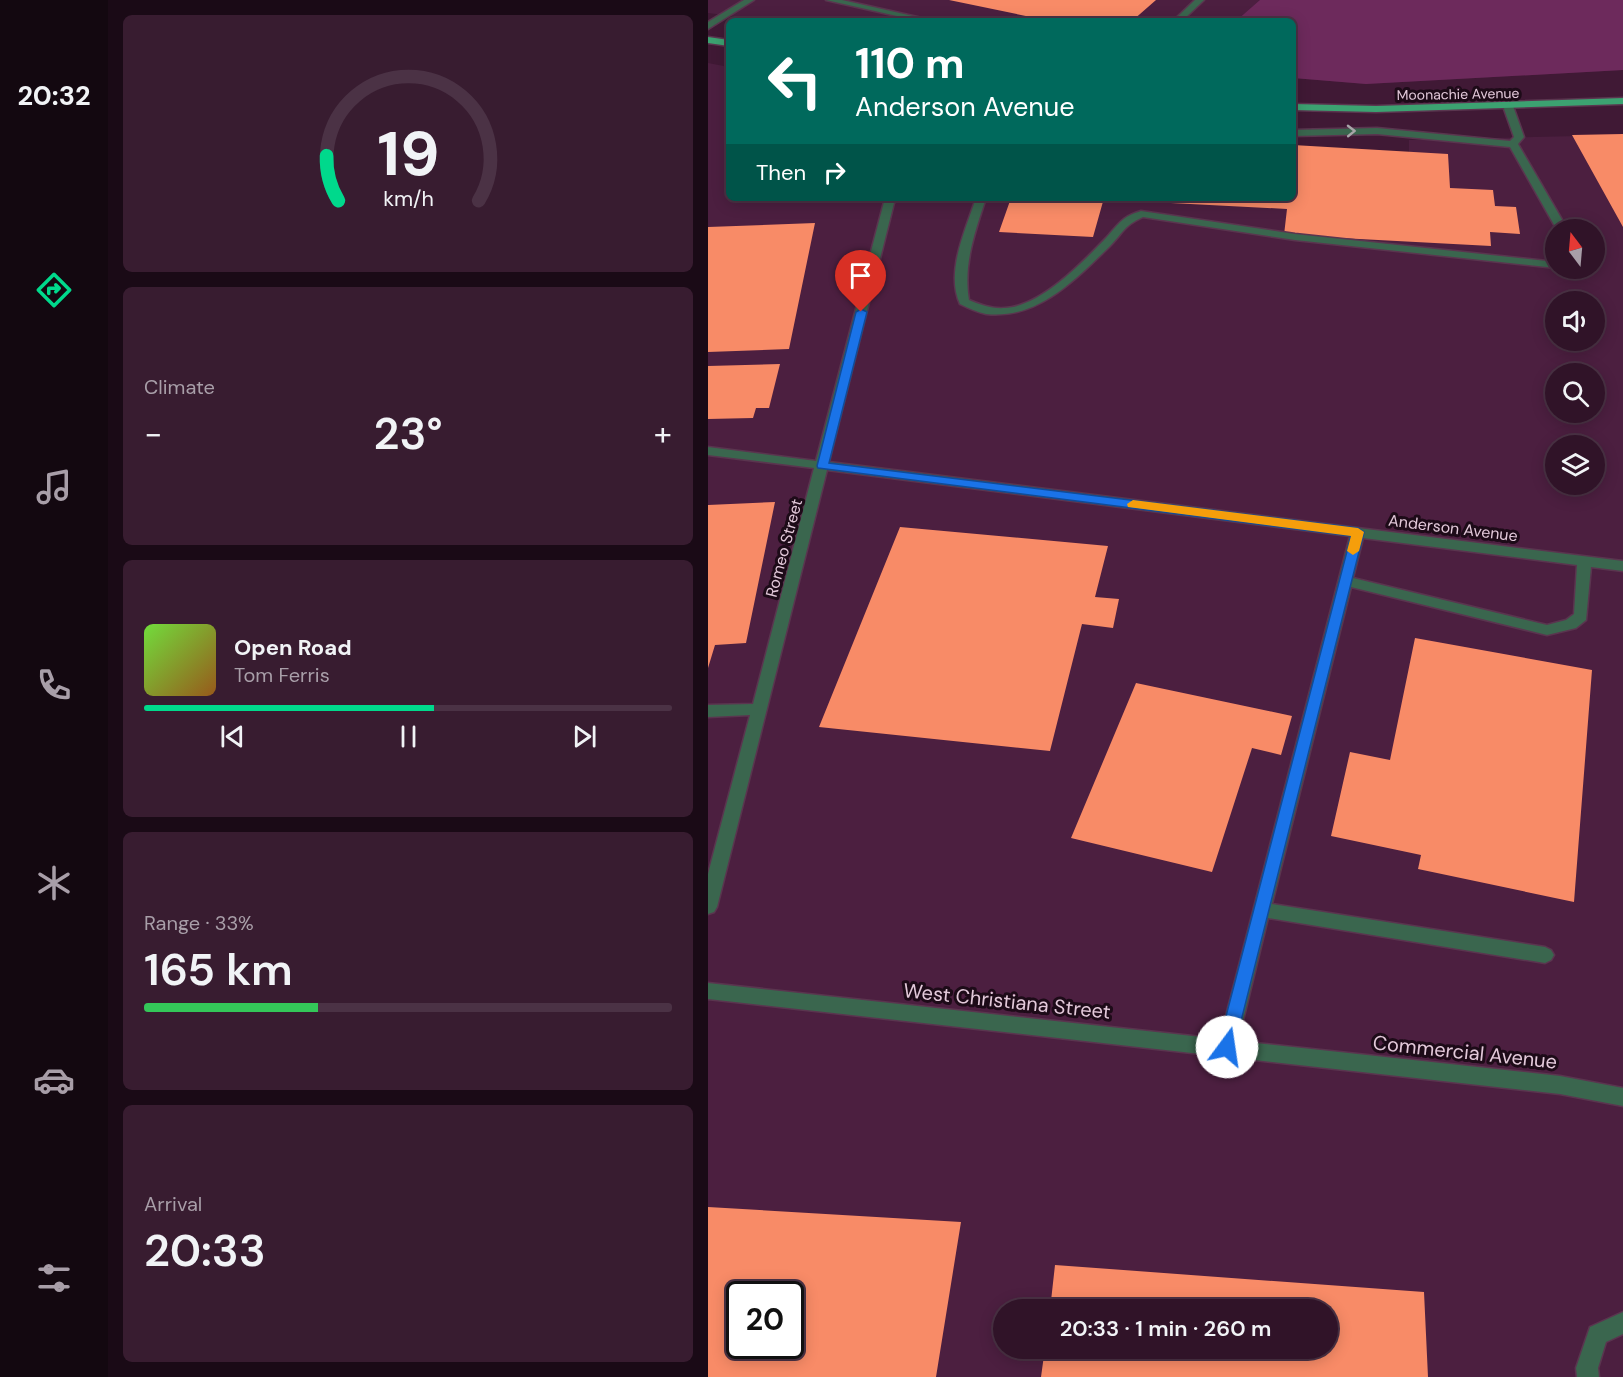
<!DOCTYPE html>
<html lang="en">
<head>
<meta charset="utf-8">
<style>
  :root { --surface:#301328; --page:#381c30; --text:#f1f3f6; --muted:#a89ea8; --line:#4b3245; --accent:#00d98c }
  body { margin:0; font-family:"DM Sans",sans-serif; background:var(--page); color:var(--text); height:100vh; display:flex; flex-direction:column; font-size:22px; white-space:nowrap }
  * { box-sizing:border-box; margin:0 }
  p { font-size:20px; color:var(--muted) }
  .icon { flex:none; width:33px; height:33px; fill:none; stroke:currentColor; stroke-width:2; stroke-linecap:round; stroke-linejoin:round }
  .map { position:relative; flex:1; overflow:hidden }
  .panel { display:flex; flex-direction:column; gap:15px; padding:15px; background:#1a0a16; width:600px }
  .panel>* { flex:none }
  .hud { position:absolute; left:18px; top:18px; width:570px; height:183px; border-radius:9px; box-shadow:0 3px 15px #0003,0 0 0 2px var(--line); background:#00695c; color:#fff; overflow:hidden }
  .needle { width:39px; rotate:344deg }
  .controls { position:absolute; left:837px; top:219px; display:grid; gap:12px }
  .controls a { display:grid; place-items:center; width:60px; height:60px; border-radius:50%; background:var(--surface); box-shadow:0 3px 15px #0003,0 0 0 2px var(--line); font-size:30px }
  .speed { position:absolute; left:18px; top:1281px; display:flex; gap:12px; font-size:30px; font-weight:700; text-align:center }
  .speed>* { display:grid; place-content:center; width:78px; height:78px; border-radius:50%; background:var(--surface); box-shadow:0 3px 15px #0003,0 0 0 2px var(--line); line-height:1 }
  .speed .limit { border:3px solid #111; border-radius:9px; background:#fff; color:#111 }
  .pin { position:absolute; display:grid; place-items:center; width:51px; height:51px; color:#fff; margin:-62px -26px; border-radius:50% 50% 50% 0; rotate:-45deg; box-shadow:0 0 6px #0007 }
  .pin .icon { rotate:45deg }
  .me { position:absolute; width:66px; margin:-33px; rotate:14deg; stroke-linejoin:round; filter:drop-shadow(0 0 4px #0008) }
  .turn { display:flex; align-items:center; gap:21px; height:126px; padding:0 30px; font-size:27px }
  .turn .icon { width:78px; height:78px; stroke-width:2.5 }
  .turn b { display:block; font-size:42px; line-height:51px }
  .then { display:flex; align-items:center; height:57px; padding:0 30px; background:#0003; gap:12px; font-size:22px }
  .big { font-size:45px; font-weight:600; line-height:1.1 }
  .panel .card { flex:1; display:flex; flex-direction:column; justify-content:center; gap:9px; min-width:0; padding:0 21px; border-radius:9px; background:var(--page) }
  .panel .dial { align-items:center; gap:0 }
  .dial svg { height:156px; overflow:visible; fill:none; stroke:var(--line); stroke-width:7; stroke-linecap:round; text-anchor:middle }
  .dial text { fill:var(--text); stroke:none }
  .song { display:flex; align-items:center; gap:18px }
  .cover { width:72px; height:72px; border-radius:9px; background:linear-gradient(135deg,hsl(100 70% 55%),hsl(30 70% 35%)) }
  .played { height:6px; border-radius:3px; background:linear-gradient(90deg,var(--accent) 55%,var(--line) 55%) }
  .keys { display:flex; justify-content:space-around; direction:ltr }
  .heat { display:flex; justify-content:space-between; align-items:center; font-size:33px; direction:ltr }
  .charge { height:9px; border-radius:4px; background:linear-gradient(90deg,#34c759 33%,var(--line) 0) }
  .trip { position:absolute; left:285px; top:1299px; width:345px; height:60px; border-radius:30px; background:var(--surface); box-shadow:0 3px 15px #0003,0 0 0 2px var(--line); font-weight:600; line-height:60px; text-align:center }
  main { display:flex; flex:1; min-height:0 }
  .tabs { display:flex; flex-direction:column; width:108px; justify-content:space-around; align-items:center; background:#130810; color:var(--muted) }
  .tabs .icon { width:42px; height:42px }
  .tabs .selected { color:var(--accent) }
  .tabs b { font-size:27px; color:var(--text) }
  .map>svg:first-child { display:block }
  .built { fill:#4c1f40; fill-rule:evenodd }
  .green { fill:#6d2a5c }
  .building { fill:#f88b67; fill-rule:evenodd }
  .lines { fill:none; stroke-linecap:round; stroke-linejoin:round }
  .minor-casing { stroke:#5a354f; stroke-width:3 }
  .major-casing { stroke:#5a354f; stroke-width:3 }
  .minor { fill:#3a664e; fill-rule:evenodd }
  .major { fill:#3ca271; fill-rule:evenodd }
  .oneway { stroke:#a8a6a9 }
  .route { fill:#1a73e8; stroke:#114b97; stroke-width:1.5 }
  .slow { fill:#f59e0b }
  .labels { text-anchor:middle; dominant-baseline:central; stroke-width:6; stroke-linejoin:round; paint-order:stroke }
  .far-street-label { font-size:14px; fill:#e3c9da; stroke:#1d0b18 }
  .street-label { font-size:16px; fill:#e3c9da; stroke:#1d0b18 }
  .near-street-label { font-size:20px; fill:#e3c9da; stroke:#1d0b18 }
</style>
</head>
<body>
<main>
<nav class="tabs">
<b>20:32</b>
<svg class="icon selected" aria-label="directions" viewBox="0 0 24 24"><path d="M12 3l9 9-9 9-9-9zM9 14v-3h6M13 9l2 2-2 2"/></svg>
<svg class="icon" aria-label="music" viewBox="0 0 24 24"><path d="M9 18V5l10-2v13"/><circle cx="6" cy="18" r="3"/><circle cx="16" cy="16" r="3"/></svg>
<svg class="icon" aria-label="phone" viewBox="0 0 24 24"><path d="M5 4h4l2 5-3 2q2 4 5 5l2-3 5 2v4C11 20 4 13 5 4z"/></svg>
<svg class="icon" aria-label="climate" viewBox="0 0 24 24"><path d="M12 3v18M4 7l16 10M4 17L20 7"/></svg>
<svg class="icon" aria-label="car" viewBox="0 0 24 24"><path d="M5 17H2v-5l4-1 3-4h7l3 4 3 1v5h-3M9 17h6M6 11h13"/><circle cx="7" cy="17" r="2"/><circle cx="17" cy="17" r="2"/></svg>
<svg class="icon" aria-label="filters" viewBox="0 0 24 24"><path d="M4 7h16M4 17h16"/><circle cx="9" cy="7" r="2"/><circle cx="15" cy="17" r="2"/></svg>
</nav>
<section class="panel">
<div class="card dial"><svg viewBox="0 0 100 80">
<path d="M14 69A42 42 0 1 1 86 69"/>
<path d="M14 69A42 42 0 0 1 8 46" stroke="#00d98c"/>
<text x="50" y="56" font-size="32" font-weight="700">19</text>
<text x="50" y="72" font-size="11">km/h</text>
</svg></div>
<div class="card"><p>Climate</p>
<div class="heat"><a>−</a><b class="big">23°</b><a>+</a></div>
</div>
<div class="card">
<div class="song"><i class="cover"></i><div><b>Open Road</b><p>Tom Ferris</p></div></div>
<div class="played"></div>
<div class="keys"><svg class="icon" aria-label="previous" viewBox="0 0 24 24"><path d="M18 5L8 12l10 7zM5 5v14"/></svg><svg class="icon" aria-label="pause" viewBox="0 0 24 24"><path d="M8 5v14M16 5v14"/></svg><svg class="icon" aria-label="next" viewBox="0 0 24 24"><path d="M6 5l10 7-10 7zM19 5v14"/></svg></div>
</div>
<div class="card"><p>Range · 33%</p><b class="big">165 km</b><div class="charge"></div></div>
<div class="card"><p>Arrival</p><b class="big">20:33</b></div>
</section>
<div class="map">
<svg width="915" height="1377" viewBox="0 0 915 1377">
  <rect width="100%" height="100%" fill="#401935"/>
  <path class="built" d="M0 0H915V70L658 84 585 78V21H68L0 13Z
    M0 63 21 67V198H585L701 156V140L915 135V1377H0ZM848 230H886V268H848ZM848 302H886V340H848ZM848 374H886V412H848ZM848 446H886V484H848ZM32 1294H82V1346H32ZM296 1310H620V1348H296Z"/>
  <path class="green" d="M552 0H915V70L658 84 585 78V21H528Z"/>
  <path class="building" d="M241 0H448L424 21H342Z
    M915 134V227L864 135Z
    M585 145 740 154 742 188 785 190 787 206 808 207 812 234 782 232 783 246 576 235 579 209 405 200V198H585Z
    M303 198H396L385 237 291 232Z
    M107 223 81 349 0 352V227Z
    M72 364 61 408H48L45 418 0 419V366Z
    M67 502 38 643 7 645 0 668V505Z
    M192 527 400 546 387 597 411 599 405 628 374 624 342 751 111 727Z
    M707 638 884 670 866 902 710 869 713 855 623 836 642 752 682 760Z
    M428 683 584 716 573 755 544 748 504 872 363 838Z
    M0 1207 253 1222 228 1377H0ZM32 1294H82V1346H32Z
    M347 1265 716 1292 720 1377H333L337 1348H620V1310H342Z"/>
  <g class="lines">
    <defs>
      <path id="minor" d="M36 0H46L0 29V22Z
        M118 0H134L227 21H211Z
        M487 0H496L474 21H465Z
        M800 103 805 106 816 137 810 144 860 230H849L802 147 669 134 585 136V130L669 128 802 141 806 137 795 106Z
        M179 198H190L186 203 121 462 915 561V571L883 567 878 620 868 628 839 635 643 587 564 904 837 947 843 950 846 955 843 960 837 963 560 918 530 1041 852 1076 915 1088V1106L852 1094 0 999V983L512 1039 642 536 119 470 9 907 6 912 0 914V874L42 715 0 717V705L45 704 106 468 0 455V447L108 461 176 202ZM655 538 869 565 866 614 858 620 839 625 645 578Z
        M268 198H278C267 232 255 264 261 300 273 305 284 309 297 308 333 306 374 263 398 238 411 224 413 217 433 211L587 234 848 262V268L587 240 435 217C415 226 415 233 401 247 367 280 329 320 278 314 269 312 260 308 252 304 237 272 258 229 268 198Z
        M915 1312V1334L898 1342 890 1368 891 1377H869L868 1368 882 1327Z"/>
      <path id="major" d="M0 37 21 40V46L0 43Z
        M915 98V104L668 112 585 110V104L668 106Z"/>
    </defs>
    <use href="#minor" class="minor-casing"/>
    <use href="#major" class="major-casing"/>
    <use href="#minor" class="minor"/>
    <use href="#major" class="major"/>
  </g>
  <defs><path id="oneway-chevron" d="M-2-3.5L2.5 0L-2 3.5" fill="none" stroke-width="1.6" stroke-linecap="round" stroke-linejoin="round" transform="scale(1.5)"/></defs>
  <use class="oneway" href="#oneway-chevron" transform="translate(643 131) rotate(-1)"/>
  <path class="route" d="M153 309 159 312 121 463 650 528 656 532 525 1053 519 1055 513 1053 510 1047 643 536 110 468 109 466 148 312Z"/>
  <path class="slow" d="M425 500 650 528 656 532 651 551 645 555 639 551 643 536 420 507 419 504Z"/>
  <g class="labels">
    <g class="far-street-label">
      <text transform="translate(750 94) rotate(-1)">Moonachie Avenue</text>
    </g>
    <g class="street-label">
      <text transform="translate(745 528) rotate(7)">Anderson Avenue</text>
      <text transform="translate(76 548) rotate(-75)">Romeo Street</text>
    </g>
    <g class="near-street-label">
      <text transform="translate(299 1001) rotate(6)">West Christiana Street</text>
      <text transform="translate(757 1052) rotate(6)">Commercial Avenue</text>
    </g>
  </g>
</svg>
<div class="controls">
<a><svg class="needle" viewBox="-14 -14 28 28"><path d="M0-13l5 13h-10z" fill="#e53935"/><path d="M0 13l5-13h-10z" fill="#a89ea8"/></svg></a>
<a><svg class="icon" aria-label="sound" viewBox="0 0 24 24"><path d="M4 9h4l5-4v14l-5-4H4zM17 9q2 3 0 6"/></svg></a>
<a><svg class="icon" aria-label="search" viewBox="0 0 24 24"><circle cx="10" cy="10" r="6"/><path d="M15 15l6 6"/></svg></a>
<a><svg class="icon" aria-label="layers" viewBox="0 0 24 24"><path d="M12 4l9 5-9 5-9-5zM3 14l9 5 9-5"/></svg></a>
</div>
<div class="speed"><div class="limit">20</div></div>
<div class="pin" style="left:153px;top:312px;background:#d93025"><svg class="icon" aria-label="arrive" viewBox="0 0 24 24"><path d="M6 21V4h12l-3 4 3 4H6"/></svg></div>
<svg class="me" style="left:519px;top:1047px" viewBox="-20 -20 40 40"><circle r="19" fill="#fff"/><path d="M0-13L10 11 0 6-10 11z" fill="#1a73e8"/></svg>
<div class="trip">20:33 · 1 min · 260 m</div>
<div class="hud">
<div class="turn"><svg class="icon" aria-label="left" viewBox="0 0 24 24"><path d="M17 20v-9H6M10 6l-5 5 5 5"/></svg><div><b>110 m</b>Anderson Avenue</div></div>
<div class="then">Then<svg class="icon" aria-label="right" viewBox="0 0 24 24"><path d="M7 20v-9h11M14 6l5 5-5 5"/></svg></div>
</div>
</div>
</main>
</body>
</html>
